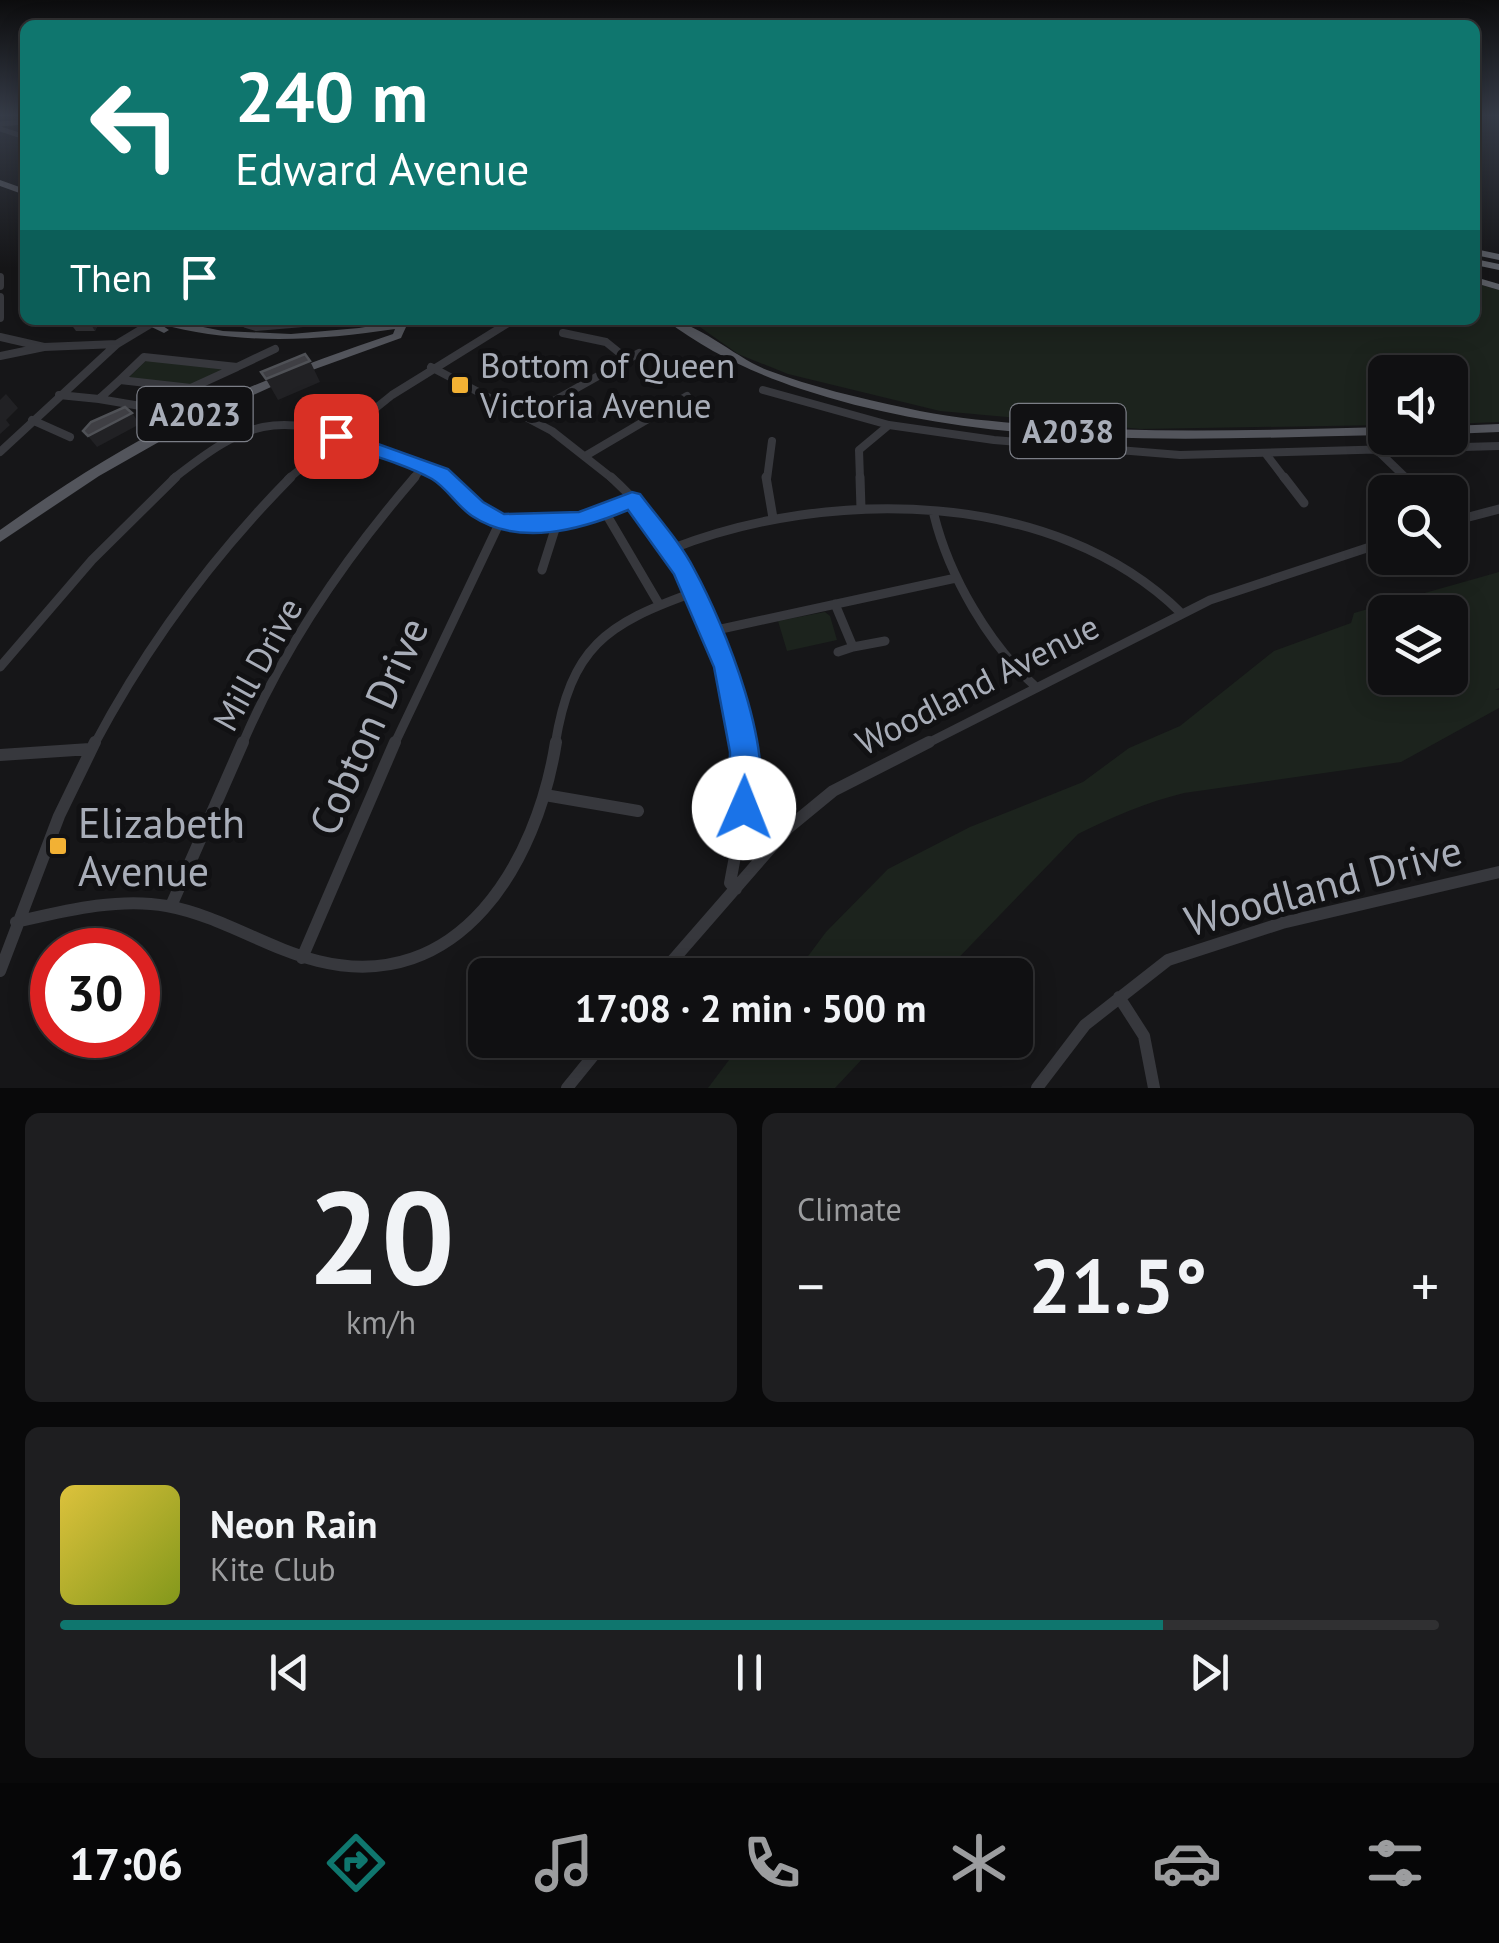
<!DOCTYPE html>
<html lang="en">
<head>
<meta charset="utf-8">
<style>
  :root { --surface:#101012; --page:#1e1e20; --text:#f1f3f6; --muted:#9c9d9f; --line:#303032; --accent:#0f766e }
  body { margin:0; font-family:"PT Sans",sans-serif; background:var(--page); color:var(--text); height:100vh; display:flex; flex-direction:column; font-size:38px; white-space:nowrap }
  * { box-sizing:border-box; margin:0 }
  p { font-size:32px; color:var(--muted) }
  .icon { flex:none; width:55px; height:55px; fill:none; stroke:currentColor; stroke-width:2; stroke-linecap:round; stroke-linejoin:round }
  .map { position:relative; height:1088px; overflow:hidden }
  .drawer { display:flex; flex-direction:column; gap:25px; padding:25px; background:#09090a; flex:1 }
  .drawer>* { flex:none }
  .banner { position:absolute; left:20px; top:20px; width:1460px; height:305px; border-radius:15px; box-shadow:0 5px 25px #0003,0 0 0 2px var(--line); background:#0f766e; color:#fff; overflow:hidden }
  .fabs { position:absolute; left:1368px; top:355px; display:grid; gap:20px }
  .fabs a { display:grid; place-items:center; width:100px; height:100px; border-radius:15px; background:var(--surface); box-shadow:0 5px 25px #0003,0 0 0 2px var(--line); font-size:50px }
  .speed { position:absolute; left:30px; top:928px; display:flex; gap:20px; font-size:50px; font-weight:700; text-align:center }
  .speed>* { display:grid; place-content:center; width:130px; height:130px; border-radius:50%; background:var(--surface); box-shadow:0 5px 25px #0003,0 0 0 2px var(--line); line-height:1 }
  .speed .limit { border:15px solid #d22; background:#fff; color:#111 }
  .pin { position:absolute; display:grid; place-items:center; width:85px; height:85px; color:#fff; margin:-42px; border-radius:20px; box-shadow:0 5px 15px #0006 }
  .me { position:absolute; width:110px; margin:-55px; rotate:1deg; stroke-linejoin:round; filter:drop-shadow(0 0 8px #0008) }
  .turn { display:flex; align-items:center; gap:35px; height:210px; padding:0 50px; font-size:45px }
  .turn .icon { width:130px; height:130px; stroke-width:2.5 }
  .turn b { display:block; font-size:70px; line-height:85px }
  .then { display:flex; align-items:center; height:95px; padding:0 50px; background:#0003; gap:20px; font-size:38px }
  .big { font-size:75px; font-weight:600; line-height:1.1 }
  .drawer .widget { flex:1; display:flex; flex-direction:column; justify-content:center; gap:15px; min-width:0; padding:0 35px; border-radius:15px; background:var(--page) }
  .drawer .dial { align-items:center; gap:0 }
  .dial b { font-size:130px; line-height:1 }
  .song { display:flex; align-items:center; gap:30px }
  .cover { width:120px; height:120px; border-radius:15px; background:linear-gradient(135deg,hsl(50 70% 55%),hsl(70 70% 35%)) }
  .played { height:10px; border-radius:5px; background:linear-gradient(90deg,var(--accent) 80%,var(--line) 80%) }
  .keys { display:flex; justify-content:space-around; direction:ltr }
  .heat { display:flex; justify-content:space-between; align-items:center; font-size:55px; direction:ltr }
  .drawer .tiles { flex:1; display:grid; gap:25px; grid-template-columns:1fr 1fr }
  .widget:last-child { grid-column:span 2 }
  .trip { position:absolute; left:468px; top:958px; width:565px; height:100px; border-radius:15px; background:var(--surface); box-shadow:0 5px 25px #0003,0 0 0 2px var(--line); font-weight:600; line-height:100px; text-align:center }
  .tab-bar { display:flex; height:160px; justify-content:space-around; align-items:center; background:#060607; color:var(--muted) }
  .tab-bar .icon { width:70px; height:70px }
  .tab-bar .selected { color:var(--accent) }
  .tab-bar b { font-size:45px; color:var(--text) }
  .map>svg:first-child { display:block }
  .green { fill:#1c231d; fill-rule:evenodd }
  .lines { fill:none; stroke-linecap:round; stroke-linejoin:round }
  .minor-far3 { stroke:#37383d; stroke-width:5 }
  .minor-far2 { stroke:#37383d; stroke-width:8 }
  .minor-far1 { stroke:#37383d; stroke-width:9 }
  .minor { stroke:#37383d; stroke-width:12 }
  .primary { fill:#53555c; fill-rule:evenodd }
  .trunk { fill:#5b5e65; fill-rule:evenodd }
  .wall { fill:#323236 }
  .shaded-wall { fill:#212124 }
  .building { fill:#3f3f44; stroke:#4f5156; stroke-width:2.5 }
  .route { fill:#1a73e8; stroke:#114b97; stroke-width:2.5 }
  .poi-dot { fill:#f2b134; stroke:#111113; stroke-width:4 }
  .labels { text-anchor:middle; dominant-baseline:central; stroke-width:10; stroke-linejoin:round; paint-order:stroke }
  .shield { fill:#111113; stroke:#7b7e86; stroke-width:2.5 }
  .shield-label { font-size:32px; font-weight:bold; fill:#a8adb8 }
  .poi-label { font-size:35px; fill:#a8adb8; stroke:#111113; text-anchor:start }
  .street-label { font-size:35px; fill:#a8adb8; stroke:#111113 }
  .near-street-label { font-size:42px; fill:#a8adb8; stroke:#111113 }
  .near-poi-label { font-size:42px; fill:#a8adb8; stroke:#111113; text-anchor:start }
</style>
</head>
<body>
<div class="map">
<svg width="1499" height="1088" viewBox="0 0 1499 1088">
  <rect width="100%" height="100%" fill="#161618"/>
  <path class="green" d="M1475 283 1499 290V422L1450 424V372H1385V425L1141 429 940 411 788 374 738 354 690 320H1475Z
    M148 359 227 369 187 386 128 378Z
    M1499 572V688L1495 690H1499V708L1401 762 1184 793C1147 802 1112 817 1078 834L942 975H794L826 932 888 869 970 827 1083 782 1129 748 1180 726 1274 651 1351 623 1354 613ZM1450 612V678H1385V612Z
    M825 612 830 616 837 640 787 651 778 621Z
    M744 1040H880L835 1088H708Z"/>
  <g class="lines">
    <path class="minor-far3" d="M0 124 25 122
      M0 129 25 137"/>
    <path class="minor-far2" d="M0 277V286
      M0 297V318
      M248 320 246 324 256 327 338 320
      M563 333 606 342 627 359
      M0 337 44 347
      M0 356 44 347 117 344
      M144 357 237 367 191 388 120 380Z
      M237 367 275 349
      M431 367 552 431 613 479
      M763 390 889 425
      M59 395 99 399 120 380
      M99 399 170 411
      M527 416 639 353
      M32 420 70 437
      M1377 450 1404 476
      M0 452 117 344 157 320
      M1266 454 1285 479
      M587 455 687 396
      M173 479C247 421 275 410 365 444 392 454 420 463 443 479
      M288 479 392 395 513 320
      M413 479 423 467
      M767 479 772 441
      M860 479 859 450 889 425 994 440 1180 455 1499 446"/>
    <path class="minor-far1" d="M440 477C455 488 467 502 482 512 527 542 589 519 633 500
      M611 477C685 544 732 646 744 745
      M766 477 773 518
      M860 477 861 509
      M1284 477 1304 503
      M605 512 659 604
      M934 515C949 576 989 645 1036 687
      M1450 522 1499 509
      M671 549C829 487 1054 488 1181 613
      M542 570 557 523
      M835 604 853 647 885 641
      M712 631 956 578
      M838 652 853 647
      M0 667 92 560 176 477
      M94 745C147 645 212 557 291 477
      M242 745C284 646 345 558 415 477
      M394 745 500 522
      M555 745C571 647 605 624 695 592
      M924 745 1210 600 1385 542"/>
    <path class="minor" d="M0 755 90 749
      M545 795 638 811
      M744 808 788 828
      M736 889 730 883 746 798 744 742
      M171 906 243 742
      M16 922C64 911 118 897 167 906 221 916 266 948 318 961 460 996 537 862 556 742
      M302 958 395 742
      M0 971 59 816 95 742
      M660 975 788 828 833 791 929 742
      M1119 997 1144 1036 1154 1088
      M567 1088 606 1040
      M1037 1088 1085 1025 1168 960 1282 923 1499 872"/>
    <path class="primary" d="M0 180 25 189V195L0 186Z
      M137 320H168L223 331 291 334 359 328 409 320H432L431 322 406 327 401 338 293 377 194 422 99 476 0 542V530C59 488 119 449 184 417 251 384 322 358 393 334L395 329C316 341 239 345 160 324L169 330 164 333Z
      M666 320C695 320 736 358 767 370 812 387 859 398 906 408 948 418 992 421 1035 425 1151 434 1268 430 1385 427V435C1191 439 988 451 801 389 753 373 706 351 666 320Z
      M1499 424V432L1450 434V426Z"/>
    <path class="trunk" d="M1475 249 1499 254V260L1475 255Z
      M1475 259 1499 264V270L1475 265Z
      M1475 277 1499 284V290L1475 283Z"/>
  </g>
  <path class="wall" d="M68 320H100L95 331H76Z"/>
  <path class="shaded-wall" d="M88 320H100L95 331Z
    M310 361 320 382 278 400 266 379Z
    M6 394 18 408 6 420 10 425 0 434V400Z
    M132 413 140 424 97 447 88 436Z"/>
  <path class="building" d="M305 354 310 361 266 379 261 372Z
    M125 407 132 413 88 436 83 431 91 422Z"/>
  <linearGradient id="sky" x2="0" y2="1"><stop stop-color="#0c0c0d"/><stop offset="0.43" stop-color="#363c48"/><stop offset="1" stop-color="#363c48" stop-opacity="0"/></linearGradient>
  <rect width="1499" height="268" fill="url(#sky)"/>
  <path class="route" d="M336 429 448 469 483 502 504 514 579 512 632 492 640 494C658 518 680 542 694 569 724 624 780 758 754 818L744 822 733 818 729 808 730 752 714 667 674 574 628 510C580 530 519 547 472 516 457 506 447 488 432 479 401 462 362 453 329 441V431Z"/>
  <g class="poi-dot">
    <rect x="450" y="375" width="20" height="20" rx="5"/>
    <rect x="48" y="836" width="20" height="20" rx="5"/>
  </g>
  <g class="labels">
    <g class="shield">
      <rect x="137.5" y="387" width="115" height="54" rx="8"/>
      <rect x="1010.5" y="404" width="115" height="54" rx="8"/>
    </g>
    <g class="shield-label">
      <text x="195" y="414">A2023</text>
      <text x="1068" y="431">A2038</text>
    </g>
    <g class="poi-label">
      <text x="480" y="365">Bottom of Queen<tspan x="480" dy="40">Victoria Avenue</tspan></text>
    </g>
    <g class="street-label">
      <text transform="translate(257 664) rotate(-61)">Mill Drive</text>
      <text transform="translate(977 684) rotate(-27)">Woodland Avenue</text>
    </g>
    <g class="near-street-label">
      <text transform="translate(368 726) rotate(-66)">Cobton Drive</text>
      <text transform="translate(1323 885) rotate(-15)">Woodland Drive</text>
    </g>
    <g class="near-poi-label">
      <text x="78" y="822">Elizabeth<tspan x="78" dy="48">Avenue</tspan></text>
    </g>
  </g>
</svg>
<div class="fabs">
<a><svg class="icon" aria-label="sound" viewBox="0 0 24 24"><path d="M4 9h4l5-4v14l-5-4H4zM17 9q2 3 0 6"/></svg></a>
<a><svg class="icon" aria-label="search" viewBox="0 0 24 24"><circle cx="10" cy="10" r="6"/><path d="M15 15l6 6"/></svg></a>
<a><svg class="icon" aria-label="layers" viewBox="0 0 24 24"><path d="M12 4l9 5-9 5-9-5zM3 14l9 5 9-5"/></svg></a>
</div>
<div class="speed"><div class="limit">30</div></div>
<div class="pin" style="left:336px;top:436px;background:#d93025"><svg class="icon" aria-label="arrive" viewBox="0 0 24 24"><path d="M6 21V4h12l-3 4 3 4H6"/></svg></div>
<svg class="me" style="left:744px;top:808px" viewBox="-20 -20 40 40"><circle r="19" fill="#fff"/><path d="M0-13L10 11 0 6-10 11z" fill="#1a73e8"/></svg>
<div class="trip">17:08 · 2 min · 500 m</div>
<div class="banner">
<div class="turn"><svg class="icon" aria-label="left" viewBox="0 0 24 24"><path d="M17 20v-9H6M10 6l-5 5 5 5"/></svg><div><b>240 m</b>Edward Avenue</div></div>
<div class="then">Then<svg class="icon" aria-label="arrive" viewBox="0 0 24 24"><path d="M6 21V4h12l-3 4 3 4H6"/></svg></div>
</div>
</div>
<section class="drawer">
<div class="tiles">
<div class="widget dial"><b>20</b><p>km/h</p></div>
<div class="widget"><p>Climate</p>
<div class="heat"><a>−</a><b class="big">21.5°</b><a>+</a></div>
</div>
<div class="widget">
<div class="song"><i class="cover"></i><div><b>Neon Rain</b><p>Kite Club</p></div></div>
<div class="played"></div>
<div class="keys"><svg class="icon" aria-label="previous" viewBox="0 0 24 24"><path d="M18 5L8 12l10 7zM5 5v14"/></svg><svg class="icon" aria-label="pause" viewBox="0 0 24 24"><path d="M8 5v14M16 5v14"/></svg><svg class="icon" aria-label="next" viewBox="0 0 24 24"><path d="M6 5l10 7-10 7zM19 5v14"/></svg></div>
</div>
</div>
</section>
<nav class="tab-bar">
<b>17:06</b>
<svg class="icon selected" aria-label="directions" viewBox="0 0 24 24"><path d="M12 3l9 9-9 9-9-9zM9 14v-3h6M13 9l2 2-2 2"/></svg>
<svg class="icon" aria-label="music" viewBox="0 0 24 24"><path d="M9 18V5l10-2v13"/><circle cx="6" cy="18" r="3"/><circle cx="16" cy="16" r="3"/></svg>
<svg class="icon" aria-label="phone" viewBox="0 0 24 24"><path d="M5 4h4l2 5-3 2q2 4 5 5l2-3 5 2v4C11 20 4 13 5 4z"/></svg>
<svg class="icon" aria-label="climate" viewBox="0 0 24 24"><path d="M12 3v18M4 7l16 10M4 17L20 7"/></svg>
<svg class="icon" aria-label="car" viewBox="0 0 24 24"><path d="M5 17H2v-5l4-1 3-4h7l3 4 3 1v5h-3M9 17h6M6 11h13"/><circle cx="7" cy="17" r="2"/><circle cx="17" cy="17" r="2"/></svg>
<svg class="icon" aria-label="filters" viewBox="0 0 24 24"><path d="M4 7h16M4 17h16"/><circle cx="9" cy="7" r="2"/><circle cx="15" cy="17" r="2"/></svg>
</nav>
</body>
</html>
